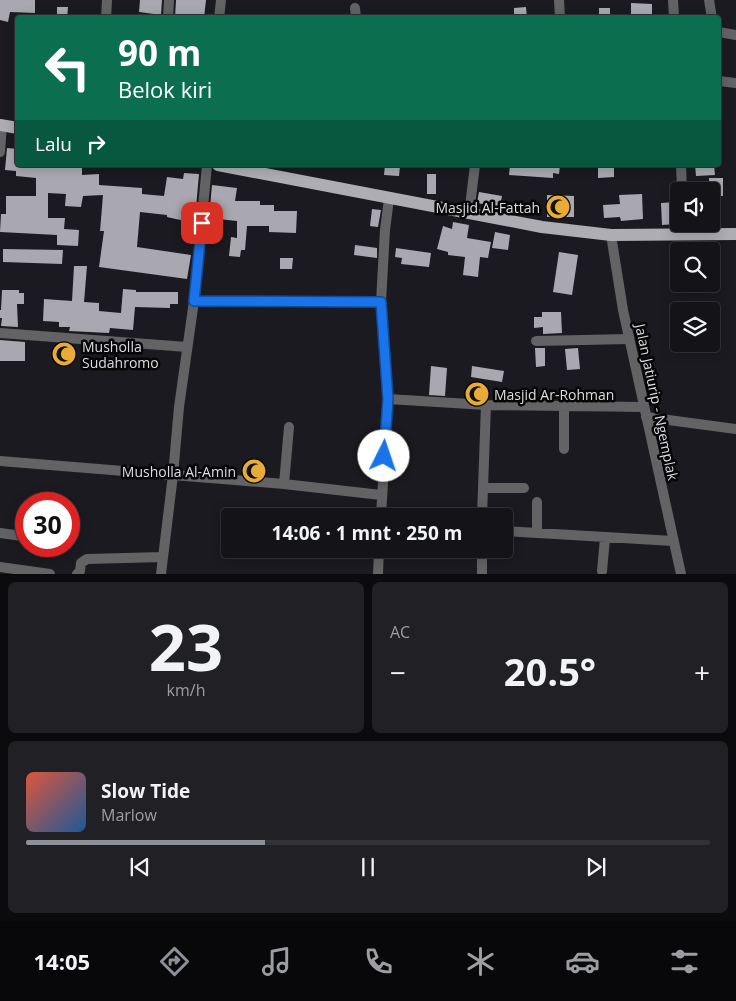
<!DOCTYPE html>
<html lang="id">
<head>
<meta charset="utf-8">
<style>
  :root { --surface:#141418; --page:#212125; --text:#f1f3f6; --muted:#9d9ea2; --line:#333337; --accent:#8c9099 }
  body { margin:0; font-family:"Open Sans",sans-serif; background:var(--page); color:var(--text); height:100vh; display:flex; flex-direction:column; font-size:19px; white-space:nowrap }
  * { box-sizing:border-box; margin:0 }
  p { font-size:16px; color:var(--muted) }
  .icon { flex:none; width:28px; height:28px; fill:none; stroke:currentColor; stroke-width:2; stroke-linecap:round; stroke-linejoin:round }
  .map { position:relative; height:574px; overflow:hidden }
  .sheet { display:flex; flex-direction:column; gap:8px; padding:8px; background:#0b0b0d; flex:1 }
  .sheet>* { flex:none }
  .top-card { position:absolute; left:15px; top:15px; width:706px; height:152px; border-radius:5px; box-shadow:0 2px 12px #0003,0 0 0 1px var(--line); background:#0b6e4f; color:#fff; overflow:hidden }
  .fabs { position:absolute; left:670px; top:182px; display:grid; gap:10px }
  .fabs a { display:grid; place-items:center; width:50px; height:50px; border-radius:5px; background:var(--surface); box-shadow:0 2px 12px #0003,0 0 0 1px var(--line); font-size:25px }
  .speed { position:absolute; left:15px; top:492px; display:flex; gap:10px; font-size:25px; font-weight:700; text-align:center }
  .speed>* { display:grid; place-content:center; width:65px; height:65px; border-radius:50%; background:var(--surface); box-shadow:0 2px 12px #0003,0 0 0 1px var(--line); line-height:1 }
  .speed .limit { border:8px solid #d22; background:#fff; color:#111 }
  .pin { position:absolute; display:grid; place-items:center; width:42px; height:42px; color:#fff; margin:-21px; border-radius:10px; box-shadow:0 2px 8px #0006 }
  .me { position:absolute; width:55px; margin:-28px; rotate:4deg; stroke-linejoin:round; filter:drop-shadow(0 0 4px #0008) }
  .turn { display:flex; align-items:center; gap:18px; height:105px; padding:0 20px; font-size:22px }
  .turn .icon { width:65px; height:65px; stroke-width:2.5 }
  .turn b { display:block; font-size:35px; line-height:42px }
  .then { display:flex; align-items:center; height:48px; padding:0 20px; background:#0003; gap:10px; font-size:19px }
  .big { font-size:38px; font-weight:700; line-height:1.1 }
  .sheet .card { flex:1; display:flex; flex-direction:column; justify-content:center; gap:8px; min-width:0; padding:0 18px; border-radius:8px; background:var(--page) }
  .sheet .dial { align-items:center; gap:0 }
  .dial b { font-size:65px; line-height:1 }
  .song { display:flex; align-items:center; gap:15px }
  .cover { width:60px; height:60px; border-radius:8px; background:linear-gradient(135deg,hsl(10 70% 55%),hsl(210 70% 35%)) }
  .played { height:5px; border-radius:2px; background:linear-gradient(90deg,var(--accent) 35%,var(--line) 35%) }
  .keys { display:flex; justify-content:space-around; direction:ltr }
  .heat { display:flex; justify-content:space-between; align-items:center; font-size:28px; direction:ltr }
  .sheet .tiles { flex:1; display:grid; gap:8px; grid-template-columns:1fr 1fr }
  .card:last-child { grid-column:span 2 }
  .trip { position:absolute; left:221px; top:508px; width:292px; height:50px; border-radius:5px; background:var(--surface); box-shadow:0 2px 12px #0003,0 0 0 1px var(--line); font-weight:700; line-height:50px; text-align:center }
  .dock { display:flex; height:80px; justify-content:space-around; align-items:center; background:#08080a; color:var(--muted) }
  .dock .icon { width:35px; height:35px }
  .dock .current { color:var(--accent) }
  .dock b { font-size:22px; color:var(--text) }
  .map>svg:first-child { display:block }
  .building { fill:#a9a8b0 }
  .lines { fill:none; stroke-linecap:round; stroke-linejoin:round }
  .minor { stroke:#636366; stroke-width:10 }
  .tertiary { stroke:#636366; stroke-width:10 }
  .primary { stroke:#aeadb4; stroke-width:12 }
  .route-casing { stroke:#114b97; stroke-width:12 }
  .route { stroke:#1a73e8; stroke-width:9 }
  .labels { text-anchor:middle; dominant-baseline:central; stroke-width:5; stroke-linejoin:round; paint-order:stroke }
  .poi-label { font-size:14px; fill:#dddde1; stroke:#060608; text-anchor:end }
  .street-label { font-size:14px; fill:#dddde1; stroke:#060608 }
</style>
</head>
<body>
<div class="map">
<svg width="736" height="574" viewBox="0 0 736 574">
  <rect width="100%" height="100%" fill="#1a1a20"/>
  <path class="building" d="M0 0H35V13L10 12 8 22 0 20Z
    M140 0H162L161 15 139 12Z
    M176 0H206L204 18H175Z
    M631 3 652 4V18H631Z
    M57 7H68L67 18H57Z
    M526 7 527 18H514V8Z
    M599 8H610V18H599Z
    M7 148 18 149V165L55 167V165H82V175L99 174V185L142 188V194L164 196 167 177 183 179 184 173 199 174 194 230 184 229 185 221 167 217V215L140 212 137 247 191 255 187 279 99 267 104 231H100L103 195 83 196 81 207 65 206 66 194 48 193V218H65L64 229 79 230 78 246 57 245V235L0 232 1 214H6V196H36V178L16 176V171L5 170Z
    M385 165 400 166 399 176 384 175Z
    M510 165H560L559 174 553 173V178L509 175Z
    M598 165H612V168H614V177L598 178Z
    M695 165H714L715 175 696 176Z
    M427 174H436V194H427Z
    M709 178H723V196H711V191H709Z
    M212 185 237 188 235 201H260V205H274V211H297L296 233 269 232V226H247L245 250H241L240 257 229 256 231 237 237 238V221L209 218Z
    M479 192 502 196 500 207 477 203Z
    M642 194 643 219 621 221 620 217 604 218 603 205 620 204 619 195Z
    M547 195 574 196V217H547Z
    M675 202 676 224 662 225 661 203Z
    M372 209 381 210 378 227 370 226Z
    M453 222 469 225 467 238 491 242 488 258 480 257 478 277 463 275 465 257 448 255V252L437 249 443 226 452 229Z
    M495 232 510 235 508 250 492 248Z
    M355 245 377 248V258L354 255Z
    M396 248 431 253 429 267 401 264 402 258 395 257Z
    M3 249 63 250 62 264 3 262Z
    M559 252 578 255 572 295 553 292Z
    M280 258H293L292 269H280Z
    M74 266H87L84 302 99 303V311L121 313 123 289 136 290V292H178V304H170V308L135 307 133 330 110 328 109 333 69 331 70 327H59V322L43 321 44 299 72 301Z
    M2 290H19V293H24V304H17L18 327 1 326 2 318H0V310H1Z
    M542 312H561L562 333 543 334V327L534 328V317H542Z
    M0 340 25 342V361H0Z
    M535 348H545V366L536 367Z
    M578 348 580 369 567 370 565 349Z
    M431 366 447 368 445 396 429 395Z
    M472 366 504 371 502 382 471 377Z"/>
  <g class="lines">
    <path class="minor" d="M559 0 560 18
      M673 0 674 18
      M709 0 712 18
      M355 8 356 18
      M106 18 107 0
      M168 18 169 0
      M219 18 221 0
      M719 32 736 35
      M719 81 736 83
      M0 152 2 125
      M681 165 682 191
      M469 214 475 165
      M683 224V234
      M194 301 381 302
      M0 333 187 347
      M536 341 629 339
      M388 399 486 405 644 407
      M646 417 736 429
      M564 449V406
      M0 461 284 484 381 495
      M284 484 289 427
      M483 488H524
      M381 516 388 399 381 302 385 230 389 199
      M482 516 486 405
      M505 531 673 541
      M0 533 22 536
      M537 533V502
      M482 549V574
      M0 567 50 574
      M602 571 605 538
      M77 574 80 571 81 563 87 559 163 557
      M161 574 173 475 179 407 194 301 207 165
      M378 574 379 549"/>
    <path class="tertiary" d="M611 235 623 310 681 574"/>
    <path class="primary" d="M0 125 18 128
      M218 165 542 227 611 235 736 234"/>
  </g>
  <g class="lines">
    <defs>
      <path id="route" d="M202 223 194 301 381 302 388 399 384 456"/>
    </defs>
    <use href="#route" class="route-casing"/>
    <use href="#route" class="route"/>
  </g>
  <defs>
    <symbol id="mosque-disc" viewBox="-11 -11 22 22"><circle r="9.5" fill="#e8ab37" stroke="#060608"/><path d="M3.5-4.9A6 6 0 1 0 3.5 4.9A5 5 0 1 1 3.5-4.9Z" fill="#111"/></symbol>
  </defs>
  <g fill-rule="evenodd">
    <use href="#mosque-disc" x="544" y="193" width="28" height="28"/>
    <use href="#mosque-disc" x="50" y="340" width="28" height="28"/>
    <use href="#mosque-disc" x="463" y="380" width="28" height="28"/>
    <use href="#mosque-disc" x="240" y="457" width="28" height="28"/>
  </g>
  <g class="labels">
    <g class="poi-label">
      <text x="540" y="207">Masjid Al-Fattah</text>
      <text x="82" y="346" text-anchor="start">Musholla<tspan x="82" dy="16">Sudahromo</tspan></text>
      <text x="494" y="394" text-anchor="start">Masjid Ar-Rohman</text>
      <text x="236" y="471">Musholla Al-Amin</text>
    </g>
    <g class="street-label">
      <text transform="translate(657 402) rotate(78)">Jalan Jatiurip - Ngemplak</text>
    </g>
  </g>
</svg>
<div class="fabs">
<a><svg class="icon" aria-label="sound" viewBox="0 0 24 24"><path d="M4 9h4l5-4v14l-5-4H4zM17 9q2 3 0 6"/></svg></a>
<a><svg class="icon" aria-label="search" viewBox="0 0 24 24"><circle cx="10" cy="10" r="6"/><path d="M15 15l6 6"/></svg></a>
<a><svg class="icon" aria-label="layers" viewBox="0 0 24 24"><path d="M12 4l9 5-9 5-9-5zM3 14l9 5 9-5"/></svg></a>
</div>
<div class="speed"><div class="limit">30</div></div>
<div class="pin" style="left:202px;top:223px;background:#d93025"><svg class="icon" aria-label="arrive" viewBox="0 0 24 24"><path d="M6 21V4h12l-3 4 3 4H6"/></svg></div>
<svg class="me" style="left:384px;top:456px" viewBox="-20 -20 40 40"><circle r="19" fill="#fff"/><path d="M0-13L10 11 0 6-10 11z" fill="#1a73e8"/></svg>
<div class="trip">14:06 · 1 mnt · 250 m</div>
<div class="top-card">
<div class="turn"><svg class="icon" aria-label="left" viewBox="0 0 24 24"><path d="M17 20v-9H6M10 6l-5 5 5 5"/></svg><div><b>90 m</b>Belok kiri</div></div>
<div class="then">Lalu<svg class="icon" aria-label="right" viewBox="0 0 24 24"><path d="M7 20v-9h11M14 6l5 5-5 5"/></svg></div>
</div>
</div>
<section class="sheet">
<div class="tiles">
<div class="card dial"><b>23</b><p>km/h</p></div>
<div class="card"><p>AC</p>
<div class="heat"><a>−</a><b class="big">20.5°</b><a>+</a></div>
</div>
<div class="card">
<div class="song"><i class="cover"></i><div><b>Slow Tide</b><p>Marlow</p></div></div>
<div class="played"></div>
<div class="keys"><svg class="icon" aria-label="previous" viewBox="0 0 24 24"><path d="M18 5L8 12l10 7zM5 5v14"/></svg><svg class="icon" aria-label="pause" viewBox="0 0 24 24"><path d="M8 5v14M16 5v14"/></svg><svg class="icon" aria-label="next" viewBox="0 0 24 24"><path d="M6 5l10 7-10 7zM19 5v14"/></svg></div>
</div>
</div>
</section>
<nav class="dock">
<b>14:05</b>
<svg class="icon current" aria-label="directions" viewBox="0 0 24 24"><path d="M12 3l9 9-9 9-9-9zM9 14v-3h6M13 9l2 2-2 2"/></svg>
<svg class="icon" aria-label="music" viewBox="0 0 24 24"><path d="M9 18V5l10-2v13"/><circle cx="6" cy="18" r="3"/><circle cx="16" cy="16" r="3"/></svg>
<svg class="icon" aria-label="phone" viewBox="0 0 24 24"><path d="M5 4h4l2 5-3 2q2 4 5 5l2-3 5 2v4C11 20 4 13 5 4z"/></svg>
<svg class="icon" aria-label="climate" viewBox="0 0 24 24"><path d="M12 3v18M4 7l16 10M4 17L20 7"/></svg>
<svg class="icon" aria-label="car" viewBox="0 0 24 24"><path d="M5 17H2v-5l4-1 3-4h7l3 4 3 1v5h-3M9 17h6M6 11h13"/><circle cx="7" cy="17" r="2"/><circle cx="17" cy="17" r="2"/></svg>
<svg class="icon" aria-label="filters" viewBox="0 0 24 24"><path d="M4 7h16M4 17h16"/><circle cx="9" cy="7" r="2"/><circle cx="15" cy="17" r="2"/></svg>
</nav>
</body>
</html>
